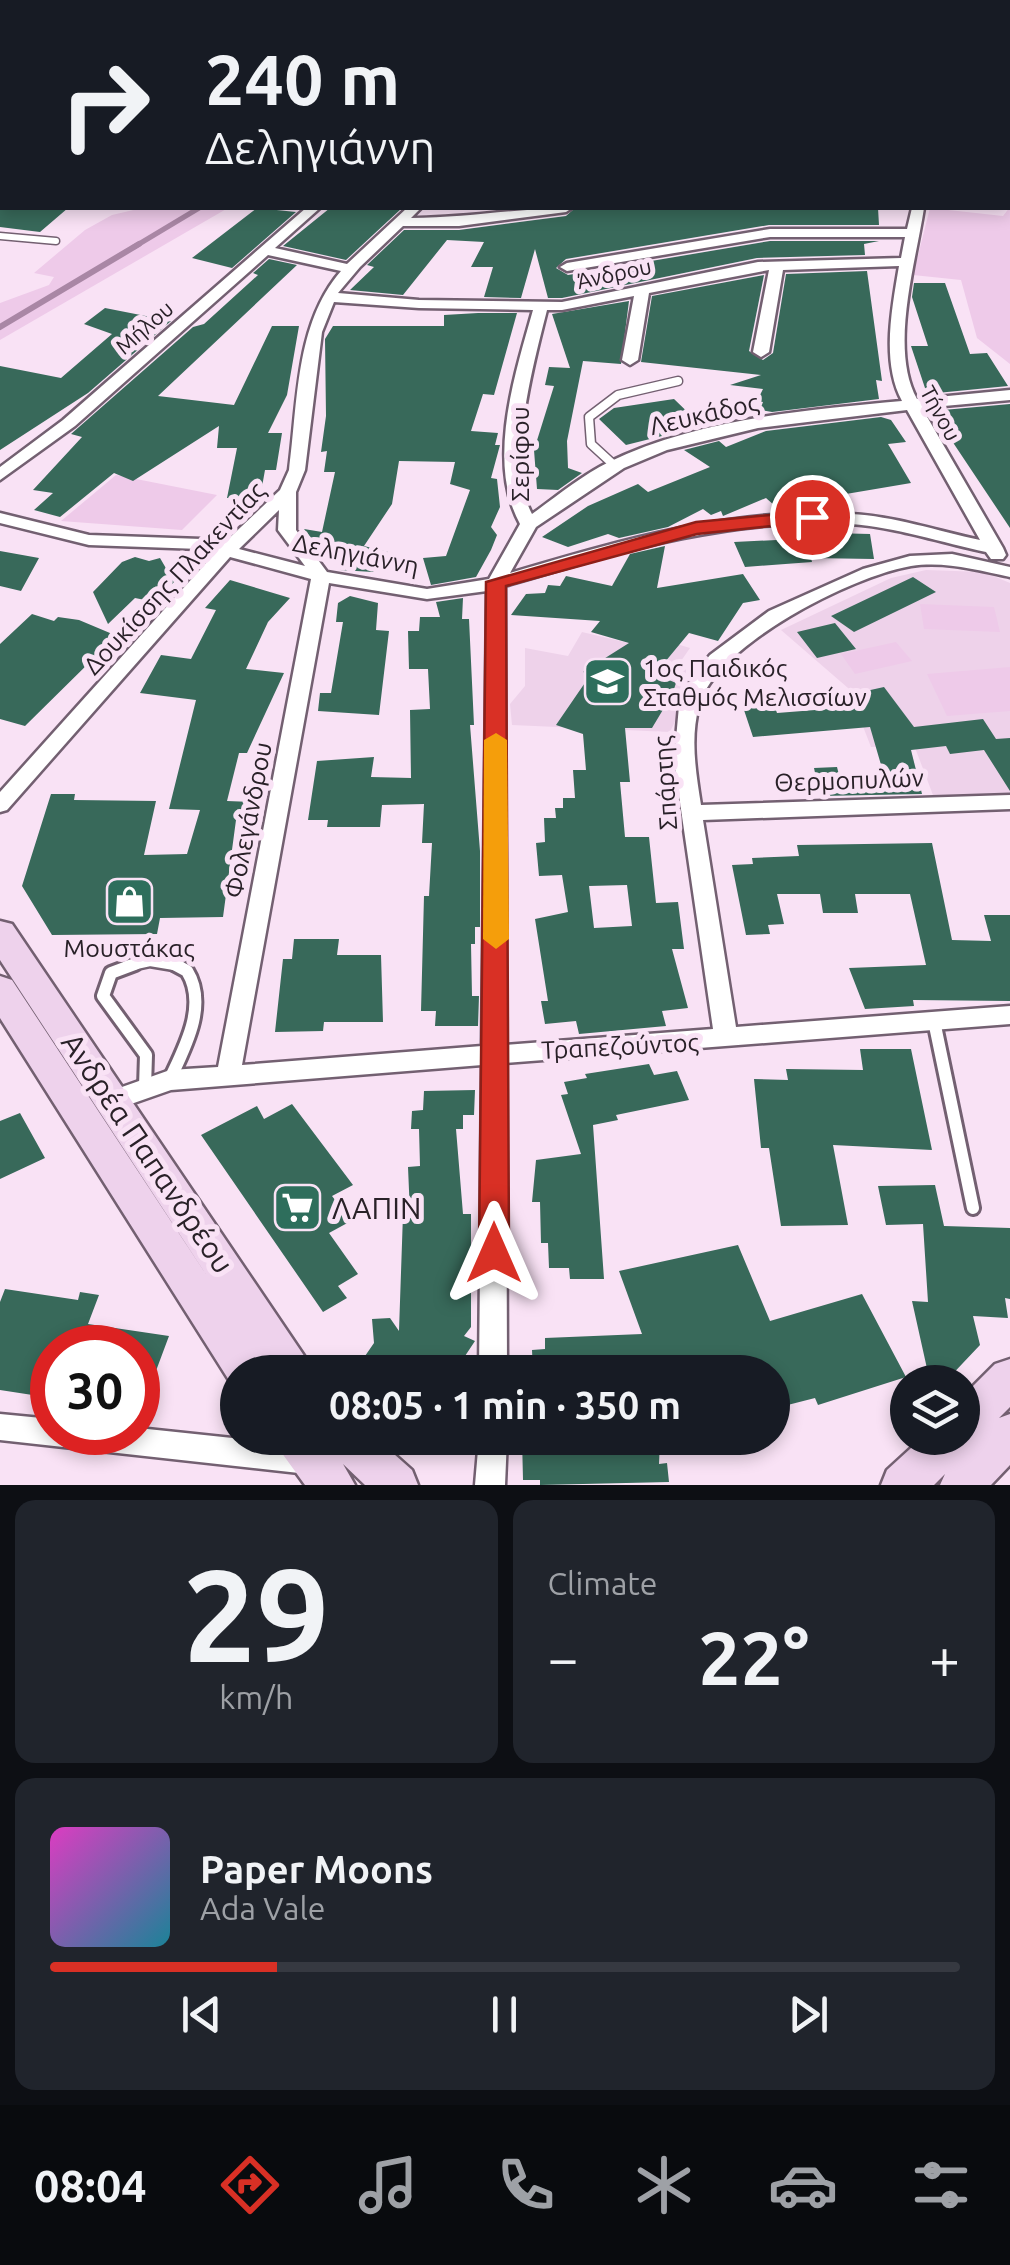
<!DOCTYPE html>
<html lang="en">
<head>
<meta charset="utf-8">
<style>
  :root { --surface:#171b24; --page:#20242c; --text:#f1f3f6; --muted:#9ea1a6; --line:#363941; --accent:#d93025 }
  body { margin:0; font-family:Ubuntu,sans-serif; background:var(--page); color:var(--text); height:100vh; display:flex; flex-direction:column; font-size:38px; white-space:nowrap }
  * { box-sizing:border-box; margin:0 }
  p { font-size:32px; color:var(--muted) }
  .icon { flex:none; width:55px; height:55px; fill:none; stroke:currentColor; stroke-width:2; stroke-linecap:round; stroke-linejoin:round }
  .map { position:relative; height:1485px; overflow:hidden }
  .panel { display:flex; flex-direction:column; gap:15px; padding:15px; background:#0d0f14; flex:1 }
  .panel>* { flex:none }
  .hud { position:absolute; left:0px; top:0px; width:1010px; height:210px; box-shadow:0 5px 15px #0003; background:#171b24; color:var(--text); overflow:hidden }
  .tools { position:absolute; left:890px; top:1365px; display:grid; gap:20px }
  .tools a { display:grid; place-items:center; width:90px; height:90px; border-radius:50%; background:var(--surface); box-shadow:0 5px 15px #0003; font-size:50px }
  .speed { position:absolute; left:30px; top:1325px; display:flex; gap:20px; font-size:50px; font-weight:700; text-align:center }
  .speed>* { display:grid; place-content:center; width:130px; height:130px; border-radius:50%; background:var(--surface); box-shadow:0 5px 15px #0003; line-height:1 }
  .speed .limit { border:15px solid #d22; background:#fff; color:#111 }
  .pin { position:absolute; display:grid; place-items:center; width:85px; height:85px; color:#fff; margin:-42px; border:5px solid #fff; border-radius:50%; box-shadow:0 2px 10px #0007 }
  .me { position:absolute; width:110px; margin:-55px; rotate:0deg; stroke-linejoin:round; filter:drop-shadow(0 0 8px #0008) }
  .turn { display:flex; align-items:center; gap:35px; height:210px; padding:0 40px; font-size:45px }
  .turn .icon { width:130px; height:130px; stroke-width:2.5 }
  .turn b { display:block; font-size:70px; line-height:85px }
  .big { font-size:75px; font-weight:700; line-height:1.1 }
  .panel .widget { flex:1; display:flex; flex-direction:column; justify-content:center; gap:15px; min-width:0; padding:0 35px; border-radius:20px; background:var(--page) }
  .panel .dial { align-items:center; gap:0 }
  .dial b { font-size:130px; line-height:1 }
  .song { display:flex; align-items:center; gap:30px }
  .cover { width:120px; height:120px; border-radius:15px; background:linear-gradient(135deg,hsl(310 70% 55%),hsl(190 70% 35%)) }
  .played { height:10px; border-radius:5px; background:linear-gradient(90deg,var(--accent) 25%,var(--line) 25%) }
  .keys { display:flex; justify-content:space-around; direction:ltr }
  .heat { display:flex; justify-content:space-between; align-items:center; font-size:55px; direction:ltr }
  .panel .tiles { flex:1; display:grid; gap:15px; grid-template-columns:1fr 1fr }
  .widget:last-child { grid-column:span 2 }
  .trip { position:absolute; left:220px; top:1355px; width:570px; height:100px; border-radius:50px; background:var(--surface); box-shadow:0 5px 15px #0003; font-weight:700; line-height:100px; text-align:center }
  .tabs { display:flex; height:160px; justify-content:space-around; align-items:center; background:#090b0e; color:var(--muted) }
  .tabs .icon { width:70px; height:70px }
  .tabs .current { color:var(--accent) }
  .tabs b { font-size:45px; color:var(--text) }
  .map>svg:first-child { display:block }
  .built { fill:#eed2ea }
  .green { fill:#eecae9 }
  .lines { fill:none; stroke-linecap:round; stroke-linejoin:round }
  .stream-far1 { stroke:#a987a5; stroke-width:5 }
  .stream { stroke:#a987a5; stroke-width:6 }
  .building { fill:#38695a; fill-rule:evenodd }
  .service-far3-casing { stroke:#736071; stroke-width:9 }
  .service-far2-casing { stroke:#736071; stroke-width:11 }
  .service-far1-casing { stroke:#736071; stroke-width:15 }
  .service-casing { stroke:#736071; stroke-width:18 }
  .minor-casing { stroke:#736071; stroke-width:5 }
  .tertiary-casing { stroke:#736071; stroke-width:5 }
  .secondary-casing { stroke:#736071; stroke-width:5 }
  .service-far3 { stroke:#fff; stroke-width:6 }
  .service-far2 { stroke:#fff; stroke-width:8 }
  .service-far1 { stroke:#fff; stroke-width:10 }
  .service { stroke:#fff; stroke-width:12 }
  .minor { fill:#fff; fill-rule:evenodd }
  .tertiary { fill:#fff; fill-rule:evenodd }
  .secondary { fill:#eed2ec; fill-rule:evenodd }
  .route { fill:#d93025; stroke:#8d1f18; stroke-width:2.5 }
  .slow { fill:#f59e0b }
  .labels { text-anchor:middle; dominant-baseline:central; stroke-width:10; stroke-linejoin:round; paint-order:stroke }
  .far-street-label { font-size:22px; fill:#292128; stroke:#f9e2f5 }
  .street-label { font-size:25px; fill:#292128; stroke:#f9e2f5 }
  .poi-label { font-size:25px; fill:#292128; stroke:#f9e2f5; text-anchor:start }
  .near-street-label { font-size:30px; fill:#292128; stroke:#f9e2f5 }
  .near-poi-label { font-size:30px; fill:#292128; stroke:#f9e2f5; text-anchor:start }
</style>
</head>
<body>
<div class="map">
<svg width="1010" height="1485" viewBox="0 0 1010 1485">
  <rect width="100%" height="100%" fill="#f9e2f5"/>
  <path class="built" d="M926 570 984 572 1010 583V799L936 803 914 745 871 747 848 688 781 630 891 578Z
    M582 632 641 646 650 636 690 648 681 661 701 667 670 732 512 725 510 704 525 686V648L568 656Z"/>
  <path class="green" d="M1010 207V364L977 338 961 280 913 275 930 208 1003 216Z
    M142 208H228L0 340V303L49 285 54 277 34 273 85 230 112 215Z
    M116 475 217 495 182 530 61 521Z
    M920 604 994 607 1000 632 924 629Z
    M896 642 912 661 855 674 841 654Z
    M1010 667V711L947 716 927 674Z"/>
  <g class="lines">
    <path class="stream-far1" d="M134 247 199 208"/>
    <path class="stream" d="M0 327 139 244"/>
  </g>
  <path class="building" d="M0 208H68L40 232 0 227Z
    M257 208 296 212 232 268 192 258Z
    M330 208H402L346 260 283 246Z
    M575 208H878L879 225H769L566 259 556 268 568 275 770 241H879L864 244 865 255 757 258 562 298H548L535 249 521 298 484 297 493 267H471L484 242 447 240 403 295 350 290 374 267 367 265 404 230H459L566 216Z
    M269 259 297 265 158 396 234 405 272 326H299L287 395 268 433H282L276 470H265L260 498H227L237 448H217L219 426 133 481 114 473 60 517 34 510 53 493 33 490 82 437 71 434 193 327 204 324 258 275 253 273Z
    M867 271 882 381 876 380 879 399 772 412 760 410 763 402 757 401 763 389 730 385 761 375 641 362 652 296 764 275 749 351 763 360 773 353 786 274Z
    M914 283H945L970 354 987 353 1008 386 927 394 911 346H928L912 297Z
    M629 301 621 364 583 361 567 441 568 468 582 473 558 490 537 489 534 450 554 386 545 385 549 367 570 368 552 314Z
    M105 308 171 321 88 393 0 450V366L61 378 112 334 84 324Z
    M478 313H517L494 395 483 394 471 431 498 433 495 445H500L491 478 497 479 500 507 491 527 497 535 491 550 476 577 431 585 423 558 446 556 470 490 450 484 455 462 399 461 392 504 364 546 388 552 373 572 340 570 342 550 332 563 304 529 322 532 335 472H324L327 451 321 452 326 416 325 339 333 326H444V315Z
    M674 399 702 426 626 445 599 419 614 408Z
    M1010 404V528L942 426 937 427 932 411Z
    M881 417 891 420 906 442 888 444 911 483 775 506 766 498 723 516 721 511 711 515 703 509 668 527 619 538 608 534 568 547 542 537 588 506 638 484 648 492 710 467 684 450 719 441 726 447 766 431Z
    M831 533 870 534 874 559 811 558 812 562 745 567 734 542 836 537Z
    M665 546 657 588 743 574 760 600 743 603 718 641 689 633 655 674 676 683 667 710 664 708 652 728H625L630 782H620L625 837H649L656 903 678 902 684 949H672L688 1008 662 1011 666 1026 579 1034 576 1021 545 1024 541 1001H548L535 919 568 912 562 875 539 876 536 843 545 842 544 818H556L555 808H563V798H575L573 770H586L583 734 556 725 591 674 583 672 629 643 591 632 600 621 511 615 526 594 545 593 548 585 560 586 566 576 612 586 630 554ZM627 885 632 926 594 928 589 886Z
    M0 551 39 558 21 591 0 586Z
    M135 557 149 561 160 558 174 582 155 602 135 598 108 624 93 592 122 562Z
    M913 577 936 592 854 632 831 616Z
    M230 580 290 598 268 622 246 669 284 673 247 753H239L227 801 252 802 248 821 236 820 223 917 160 918 157 934 52 935 22 886 51 794H75L74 800 156 801 144 855 187 854 200 810 169 809 196 700 140 693 161 655 191 659 216 610 205 608Z
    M350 596 378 603 376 630 389 631 379 715 318 711 320 693H331L343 622H336L338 603Z
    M463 598 462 619H469L474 725H470L480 851V927H475V944H471L472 996H479L478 1026H435L436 1011H421L424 896H429L432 843H422L424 804 382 805 380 827H327L328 820H308L317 761 374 757 371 777 411 778 410 710 430 709 428 669H409L408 631H419L420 617H440L436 602Z
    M32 614 54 621 58 617 79 620 129 641 112 658 98 654 25 726 0 719V644Z
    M835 623 856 649 817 658 797 632Z
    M884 687 914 727 983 719 996 739 1010 738V791L984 750 950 754 946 746 911 750 922 794 820 796 814 768 837 767 839 775H884L870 727 753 737 741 701 772 699 777 713 866 706 857 693Z
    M932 843 952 940 991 941 984 915H1010V1001L913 1000 914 1006 865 1009 849 968 926 965 910 894H855L858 913H823L820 894H777L784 924 768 925 770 934 746 935 732 865 753 864 752 858 799 856 797 845Z
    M294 939H339L337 955H381L383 1022H324L323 1031 275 1032 283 959H292Z
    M860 1049H911L932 1150 833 1145 848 1225 781 1226 769 1148H761L754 1079 788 1080 786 1069 863 1070Z
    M649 1064 654 1075 677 1071 689 1100 616 1115 618 1120 593 1125 604 1279H570L569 1268H549L548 1243H541L540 1202H532L536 1160 581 1154 561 1095 568 1094 564 1082 587 1078 585 1074Z
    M475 1090 474 1115H463V1129H456L463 1214H471V1327L464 1336 475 1341 465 1356 475 1362V1372H354L374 1343 372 1319 390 1318 399 1331 403 1214H410L408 1167 420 1166 419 1129H411L412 1111 423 1110 424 1091Z
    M292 1104 353 1185 332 1196 351 1221 329 1233 358 1274 338 1286 347 1298 323 1312 201 1135 257 1106 264 1119Z
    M20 1113 45 1158 0 1179V1121Z
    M935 1185 944 1226 1010 1228V1299L1005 1298 1008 1318 973 1316 980 1345 945 1382H930L912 1301 928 1302 923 1224 886 1225 878 1186Z
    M738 1245 770 1321 862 1294 906 1377 818 1405 815 1398 772 1409V1372H533L532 1350 545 1349V1338L642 1334 619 1271Z
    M5 1289 78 1300 80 1292 99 1295 88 1324 169 1336 141 1411 138 1348H52V1398L0 1390V1302Z
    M522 1438H660L659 1464 667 1463 669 1482 540 1485V1480H523Z"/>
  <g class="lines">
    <defs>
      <path id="service-far3" d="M0 236 56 241"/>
      <path id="service-far2" d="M615 466 591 444 589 417 618 395 678 381"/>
      <path id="service-far1" d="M127 966 150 961 180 966"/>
      <path id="service" d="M135 964 111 973 103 996 146 1055 145 1087
        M934 1021 973 1208
        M170 1079C185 1047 208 1005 187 971L174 964"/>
      <path id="minor" d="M579 0H589L590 2H580Z
        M888 0H898L899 2H889Z
        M1008 32H1010V38H1008Z
        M2 70V79L0 80V71Z
        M0 148 2 149V157L0 156Z
        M306 208H320L275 248 347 264 407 208H421L411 218C466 218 518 208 572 208L566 212 459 226H403L360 267 338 293 419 300 562 302 758 262 901 258 905 237H770L567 271 560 267 567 263 770 229H907L912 208H924C916 262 889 349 917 399L1010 390V400L922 408 1003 548 1006 555 1003 559H991L986 552C943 543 895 527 851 524 731 517 619 552 505 586L506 1045 713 1029 674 761 679 706 694 674 710 655 769 611 863 569 910 556 952 554 1010 567V577C977 570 945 561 911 566 852 576 715 645 699 706 690 738 696 773 701 805L1010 795V809L703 820 736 1027 1010 1006V1024L506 1063 507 1372H479L482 1065 171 1090 114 1110 105 1107 102 1100 105 1093 170 1070 218 1067 311 579 230 557 7 810 0 812V792L215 553 200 549 89 545 0 523V513L89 535 201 539 223 544 280 490 289 470C298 403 295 324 341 271L268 255 75 426 0 480V467L63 420ZM899 266C892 308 881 362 902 401 804 410 698 419 609 462 581 476 557 496 532 514 505 465 534 362 547 310H562L634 296 622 360 630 365 638 360 649 293 769 270 753 352 761 357 769 352 783 270ZM334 302 419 308 533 310C515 374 486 462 520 524L489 579 427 589 327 572 296 530V492L305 470 322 332ZM907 410 980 540C938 531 893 516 851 514 733 507 622 540 510 573L536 527 624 468 667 450 758 428ZM279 510 278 530 305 566 239 549ZM329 583 427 599 487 591 482 1046 242 1065Z
        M0 1414 52 1419V1432H138V1428L308 1446 318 1450 322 1460 318 1470 308 1474 0 1440Z
        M479 1438H507L505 1485H475Z"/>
      <path id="tertiary" d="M0 14H2V22H0Z"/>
      <path id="secondary" d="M2 162V175L0 176V163Z
        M0 921 12 924 315 1372H271L262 1360 268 1372H238V1387L232 1385 0 1018V976L12 980 209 1279 0 960Z
        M1010 1359V1407L999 1418 1010 1414V1465L991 1485H940L945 1474 934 1485H881L887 1470 922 1438H962V1397L995 1364Z
        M271 1438H319L329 1448 325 1438H376L412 1470 418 1485H365L343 1464 355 1485H305Z"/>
    </defs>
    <use href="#service-far3" class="service-far3-casing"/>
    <use href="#service-far2" class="service-far2-casing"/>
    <use href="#service-far1" class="service-far1-casing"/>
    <use href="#service" class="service-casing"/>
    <use href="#minor" class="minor-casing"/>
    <use href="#tertiary" class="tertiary-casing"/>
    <use href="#secondary" class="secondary-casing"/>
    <use href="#service-far3" class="service-far3"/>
    <use href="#service-far2" class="service-far2"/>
    <use href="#service-far1" class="service-far1"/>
    <use href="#service" class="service"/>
    <use href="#minor" class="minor"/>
    <use href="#tertiary" class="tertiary"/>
    <use href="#secondary" class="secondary"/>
  </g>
  <path class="route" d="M812 511 819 513V521L697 534 506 586 509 1253 505 1262 494 1266 484 1262 479 1253 486 582 696 522Z"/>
  <path class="slow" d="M496 733 507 740 509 939 496 949 483 939 484 740Z"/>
  <defs>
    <symbol id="school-square" viewBox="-11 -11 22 22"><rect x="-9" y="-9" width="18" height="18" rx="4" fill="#2e6e5c" stroke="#f9e2f5"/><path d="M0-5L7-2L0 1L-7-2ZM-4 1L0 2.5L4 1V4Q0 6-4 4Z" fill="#fff"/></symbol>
    <symbol id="shop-square" viewBox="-11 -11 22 22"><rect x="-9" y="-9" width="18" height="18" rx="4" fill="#2e6e5c" stroke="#f9e2f5"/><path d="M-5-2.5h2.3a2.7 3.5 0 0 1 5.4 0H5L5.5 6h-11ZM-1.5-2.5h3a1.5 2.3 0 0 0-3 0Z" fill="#fff"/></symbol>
    <symbol id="supermarket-square" viewBox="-11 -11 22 22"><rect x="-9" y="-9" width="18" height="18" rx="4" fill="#2e6e5c" stroke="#f9e2f5"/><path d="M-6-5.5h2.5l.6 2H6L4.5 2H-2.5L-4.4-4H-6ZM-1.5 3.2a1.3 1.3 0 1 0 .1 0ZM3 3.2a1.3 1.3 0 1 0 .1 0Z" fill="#fff"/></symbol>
  </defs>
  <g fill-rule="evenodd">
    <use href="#school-square" x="580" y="654" width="55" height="55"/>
    <use href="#shop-square" x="102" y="874" width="55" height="55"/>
    <use href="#supermarket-square" x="270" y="1180" width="55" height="55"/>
  </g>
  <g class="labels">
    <g class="far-street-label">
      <text transform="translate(614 273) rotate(-12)">Άνδρου</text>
      <text transform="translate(144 327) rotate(-41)">Μήλου</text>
      <text transform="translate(941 413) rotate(61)">Τήνου</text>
    </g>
    <g class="street-label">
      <text transform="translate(704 414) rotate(-13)">Λευκάδος</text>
      <text transform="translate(520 454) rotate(-90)">Σερίφου</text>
      <text transform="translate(356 554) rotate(11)">Δεληγιάννη</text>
      <text transform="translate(174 578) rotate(-47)">Δουκίσσης Πλακεντίας</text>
      <text transform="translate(849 780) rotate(-2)">Θερμοπυλών</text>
      <text transform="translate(665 783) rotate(-94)">Σπάρτης</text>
      <text transform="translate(248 820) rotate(-79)">Φολεγάνδρου</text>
      <text transform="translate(620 1046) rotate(-3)">Τραπεζούντος</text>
    </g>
    <g class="poi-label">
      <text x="643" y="668">1ος Παιδικός<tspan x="643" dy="29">Σταθμός Μελισσίων</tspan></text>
      <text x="129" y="948" text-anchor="middle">Μουστάκας</text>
    </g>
    <g class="near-street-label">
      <text transform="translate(148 1153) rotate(56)">Ανδρέα Παπανδρέου</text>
    </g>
    <g class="near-poi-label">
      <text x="332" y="1208">ΛΑΠΙΝ</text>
    </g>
  </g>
</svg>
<div class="tools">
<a><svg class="icon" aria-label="layers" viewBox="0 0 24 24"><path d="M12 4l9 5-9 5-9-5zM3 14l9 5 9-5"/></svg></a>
</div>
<div class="speed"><div class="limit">30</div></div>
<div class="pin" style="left:812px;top:517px;background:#d93025"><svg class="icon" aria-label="arrive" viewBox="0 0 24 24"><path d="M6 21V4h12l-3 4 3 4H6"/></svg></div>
<svg class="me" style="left:494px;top:1253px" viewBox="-20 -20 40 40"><path d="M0-17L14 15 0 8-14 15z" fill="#d93025" stroke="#fff" stroke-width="4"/></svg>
<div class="trip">08:05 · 1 min · 350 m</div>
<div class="hud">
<div class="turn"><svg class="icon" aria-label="right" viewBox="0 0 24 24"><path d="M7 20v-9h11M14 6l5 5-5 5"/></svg><div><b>240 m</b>Δεληγιάννη</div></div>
</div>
</div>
<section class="panel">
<div class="tiles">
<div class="widget dial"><b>29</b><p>km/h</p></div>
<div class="widget"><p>Climate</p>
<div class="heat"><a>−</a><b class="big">22°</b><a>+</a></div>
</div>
<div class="widget">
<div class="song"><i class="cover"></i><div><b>Paper Moons</b><p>Ada Vale</p></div></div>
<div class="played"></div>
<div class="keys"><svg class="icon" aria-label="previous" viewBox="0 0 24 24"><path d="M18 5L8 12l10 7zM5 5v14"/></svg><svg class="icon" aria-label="pause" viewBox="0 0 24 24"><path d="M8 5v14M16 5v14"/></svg><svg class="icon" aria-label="next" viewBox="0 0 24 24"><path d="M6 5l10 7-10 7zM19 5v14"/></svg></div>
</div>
</div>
</section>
<nav class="tabs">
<b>08:04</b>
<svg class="icon current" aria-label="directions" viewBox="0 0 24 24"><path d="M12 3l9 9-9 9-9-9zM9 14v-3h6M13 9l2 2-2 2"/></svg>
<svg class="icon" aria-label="music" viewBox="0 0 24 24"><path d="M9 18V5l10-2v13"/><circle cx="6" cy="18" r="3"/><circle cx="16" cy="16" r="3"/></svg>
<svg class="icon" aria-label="phone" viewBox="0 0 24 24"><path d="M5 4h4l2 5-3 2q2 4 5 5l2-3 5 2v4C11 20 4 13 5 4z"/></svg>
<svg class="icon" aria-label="climate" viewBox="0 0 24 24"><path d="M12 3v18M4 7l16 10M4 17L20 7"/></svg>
<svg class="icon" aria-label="car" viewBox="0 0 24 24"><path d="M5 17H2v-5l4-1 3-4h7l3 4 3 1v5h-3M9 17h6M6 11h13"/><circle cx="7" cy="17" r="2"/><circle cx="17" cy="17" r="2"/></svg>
<svg class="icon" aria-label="filters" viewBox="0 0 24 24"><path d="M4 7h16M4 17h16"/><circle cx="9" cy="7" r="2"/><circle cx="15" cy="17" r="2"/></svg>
</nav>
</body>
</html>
